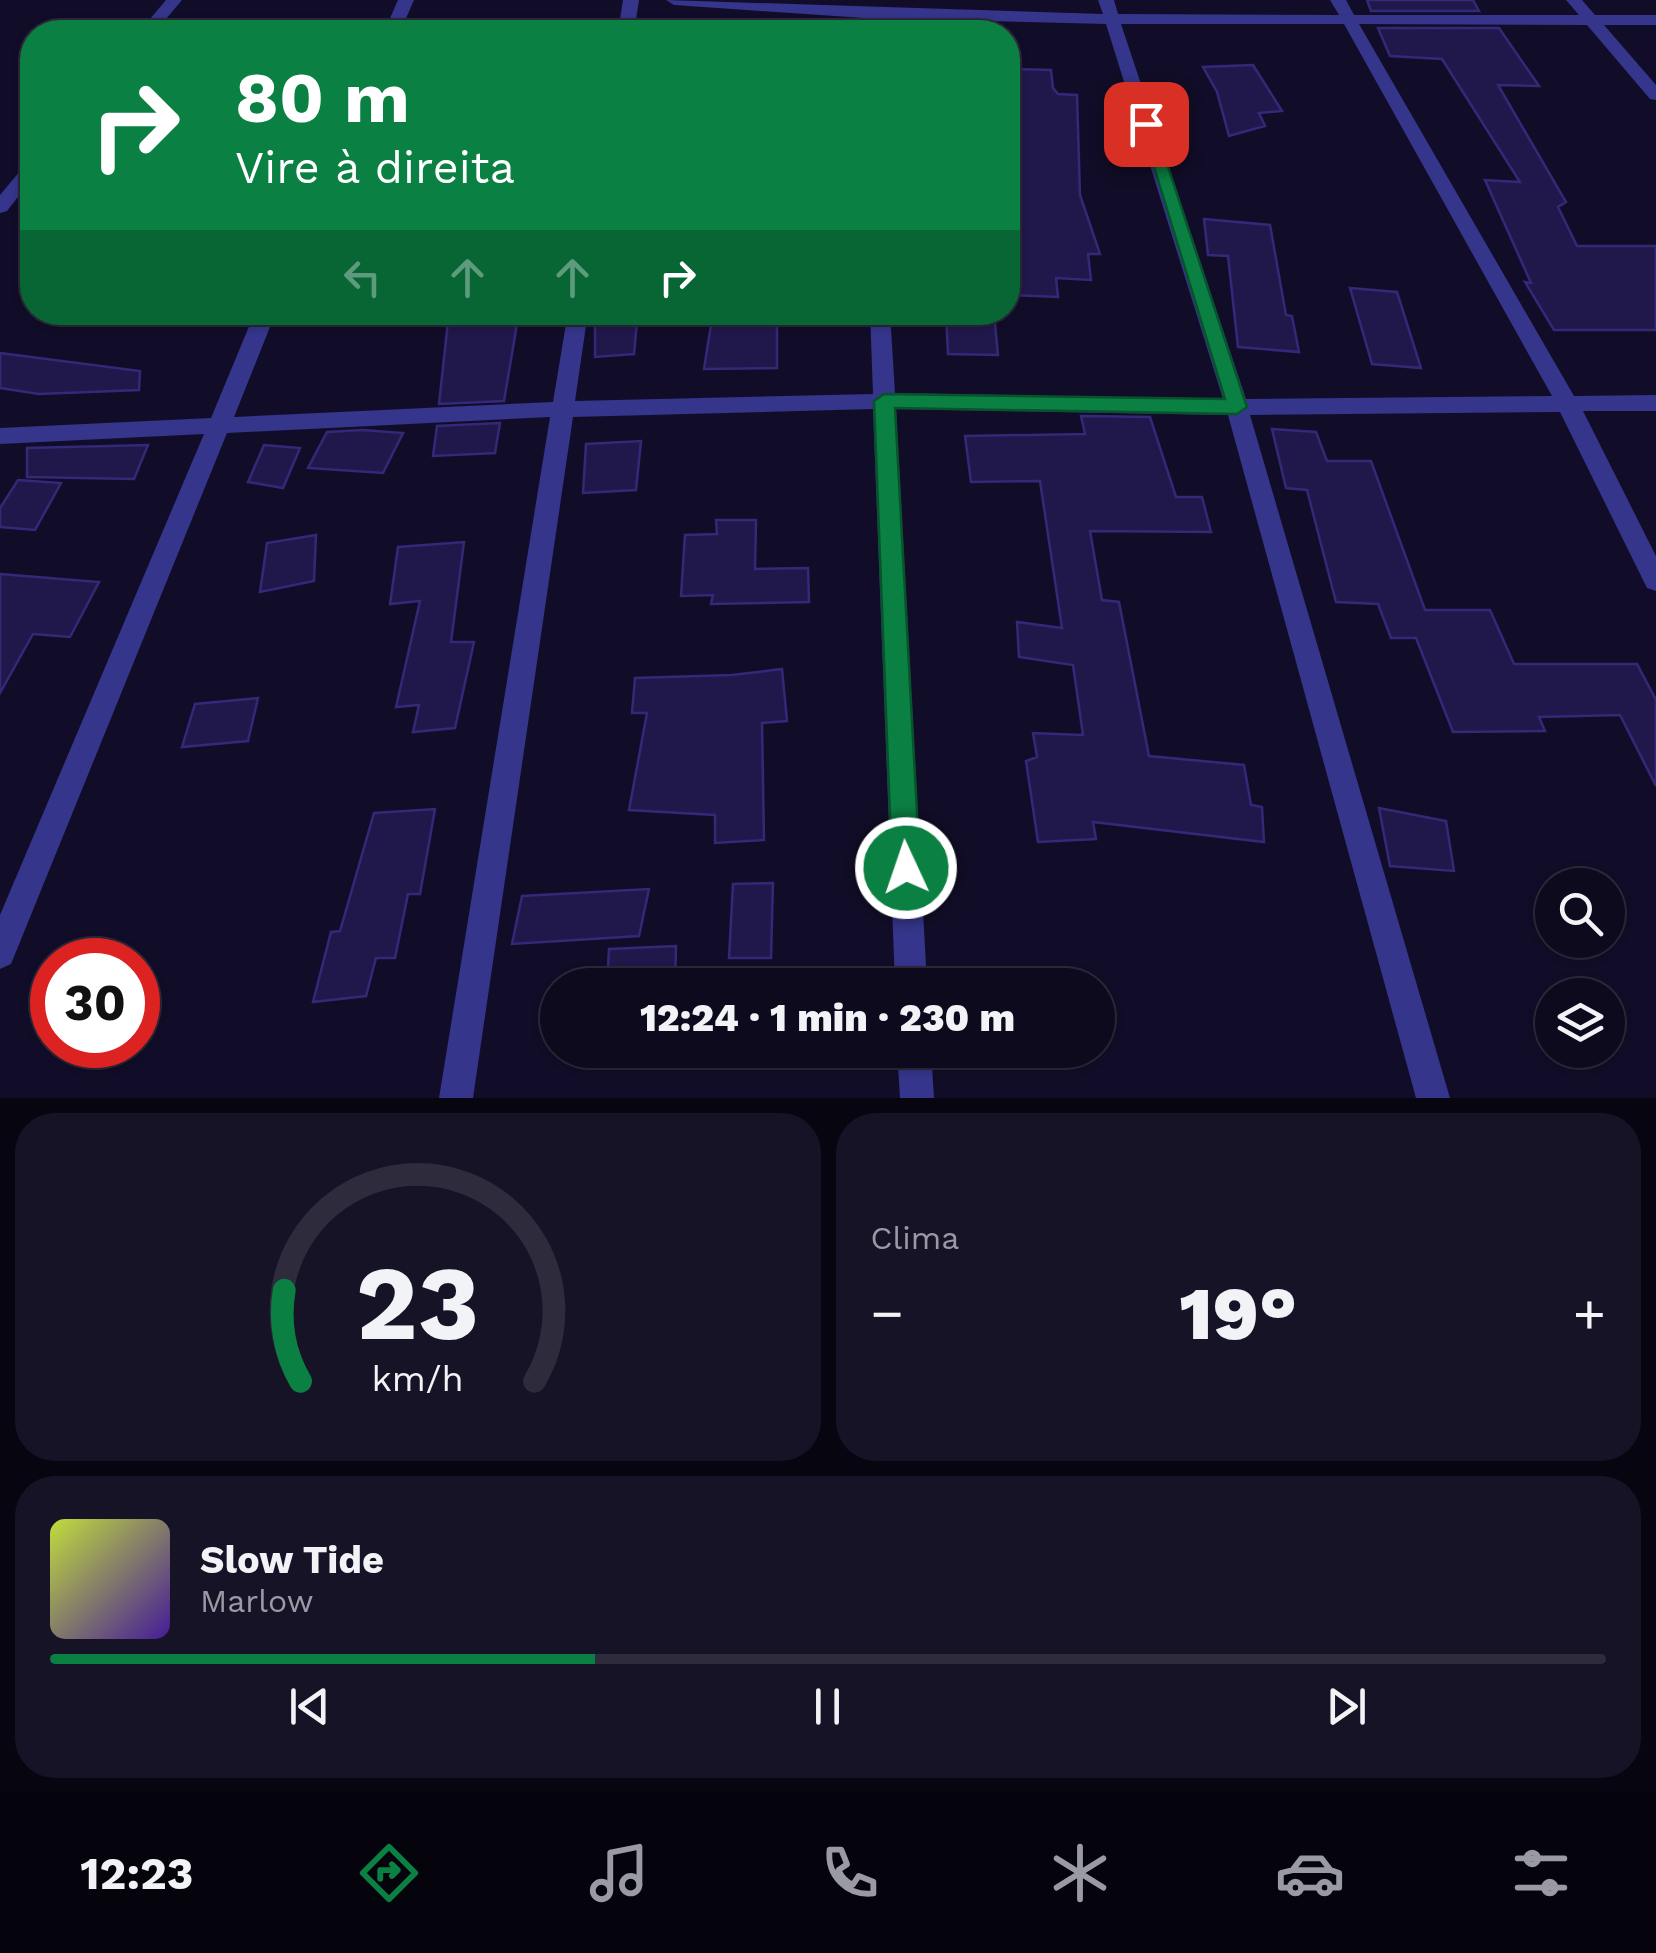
<!DOCTYPE html>
<html lang="pt">
<head>
<meta charset="utf-8">
<style>
  :root { --surface:#0d0a1e; --page:#161327; --text:#f1f3f6; --muted:#9a9aa4; --line:#2d2b3c; --accent:#0b8043 }
  body { margin:0; font-family:"Work Sans",sans-serif; background:var(--page); color:var(--text); height:100vh; display:flex; flex-direction:column; font-size:38px; white-space:nowrap }
  * { box-sizing:border-box; margin:0 }
  p { font-size:32px; color:var(--muted) }
  .icon { flex:none; width:55px; height:55px; fill:none; stroke:currentColor; stroke-width:2; stroke-linecap:round; stroke-linejoin:round }
  .map { position:relative; height:1098px; overflow:hidden }
  .details { display:flex; flex-direction:column; gap:15px; padding:15px; background:#070610; flex:1 }
  .details>* { flex:none }
  .guide { position:absolute; left:20px; top:20px; width:1000px; height:305px; border-radius:40px; box-shadow:0 2px 8px #0004,0 0 0 2px var(--line); background:#0b8043; color:#fff; overflow:hidden }
  .tools { position:absolute; left:1535px; top:868px; display:grid; gap:20px }
  .tools a { display:grid; place-items:center; width:90px; height:90px; border-radius:50%; background:var(--surface); box-shadow:0 2px 8px #0004,0 0 0 2px var(--line); font-size:50px }
  .speed { position:absolute; left:30px; top:938px; display:flex; gap:20px; font-size:50px; font-weight:700; text-align:center }
  .speed>* { display:grid; place-content:center; width:130px; height:130px; border-radius:50%; background:var(--surface); box-shadow:0 2px 8px #0004,0 0 0 2px var(--line); line-height:1 }
  .speed .limit { border:15px solid #d22; background:#fff; color:#111 }
  .pin { position:absolute; display:grid; place-items:center; width:85px; height:85px; color:#fff; margin:-42px; border-radius:20px; box-shadow:0 5px 15px #0006 }
  .me { position:absolute; width:110px; margin:-55px; rotate:357deg; stroke-linejoin:round; filter:drop-shadow(0 0 8px #0008) }
  .turn { display:flex; align-items:center; gap:35px; height:210px; padding:0 50px; font-size:45px }
  .turn .icon { width:130px; height:130px; stroke-width:2.5 }
  .turn b { display:block; font-size:70px; line-height:85px }
  .lanes { display:flex; align-items:center; height:95px; padding:0 50px; background:#0003; justify-content:center; gap:50px; direction:ltr }
  .lanes .off { opacity:.35 }
  .big { font-size:75px; font-weight:800; line-height:1.1 }
  .details .card { flex:1; display:flex; flex-direction:column; justify-content:center; gap:15px; min-width:0; padding:0 35px; border-radius:40px; background:var(--page) }
  .details .dial { align-items:center; gap:0 }
  .dial svg { height:260px; overflow:visible; fill:none; stroke:var(--line); stroke-width:7; stroke-linecap:round; text-anchor:middle }
  .dial text { fill:var(--text); stroke:none }
  .song { display:flex; align-items:center; gap:30px }
  .cover { width:120px; height:120px; border-radius:15px; background:linear-gradient(135deg,hsl(70 70% 55%),hsl(260 70% 35%)) }
  .played { height:10px; border-radius:5px; background:linear-gradient(90deg,var(--accent) 35%,var(--line) 35%) }
  .keys { display:flex; justify-content:space-around; direction:ltr }
  .heat { display:flex; justify-content:space-between; align-items:center; font-size:55px; direction:ltr }
  .details .tiles { flex:1; display:grid; gap:15px; grid-template-columns:1fr 1fr }
  .card:last-child { grid-column:span 2 }
  .trip { position:absolute; left:540px; top:968px; width:575px; height:100px; border-radius:50px; background:var(--surface); box-shadow:0 2px 8px #0004,0 0 0 2px var(--line); font-weight:800; line-height:100px; text-align:center }
  .menu { display:flex; height:160px; justify-content:space-around; align-items:center; background:#05040c; color:var(--muted) }
  .menu .icon { width:70px; height:70px }
  .menu .selected { color:var(--accent) }
  .menu b { font-size:45px; color:var(--text) }
  .map>svg:first-child { display:block }
  .building { fill:#20184a; stroke:#342878; stroke-width:2.5 }
  .lines { fill:none; stroke-linecap:round; stroke-linejoin:round }
  .street { fill:#35358b; fill-rule:evenodd }
  .route { fill:#0b8043; stroke:#07532c; stroke-width:2.5 }
</style>
</head>
<body>
<div class="map">
<svg width="1656" height="1098" viewBox="0 0 1656 1098">
  <rect width="100%" height="100%" fill="#110d28"/>
  <path class="building" d="M1367 0H1473L1479 11H1371Z
    M1378 28H1499L1539 86 1498 85 1566 202 1558 207 1577 246H1656V330H1554L1525 282 1531 283 1485 180 1520 182 1442 59 1390 56Z
    M1253 65 1282 111 1259 113 1265 126 1229 136 1217 92 1203 67Z
    M1016 69 1051 70 1053 88 1058 94 1077 95 1080 195 1100 254H1088L1091 280 1056 278 1058 297 1012 295 1008 217 1010 171 1018 172Z
    M1204 219 1270 225 1286 315 1292 316 1299 352 1238 347 1228 256 1208 255Z
    M1350 288 1397 292 1421 368 1372 364Z
    M449 312H519L504 401 439 404Z
    M638 312 634 354 595 357V315Z
    M713 312H777V368L704 369Z
    M946 313 994 314 998 355 948 354Z
    M0 353 140 371 139 390 39 394 0 388Z
    M1081 416 1150 417 1176 497H1202L1211 532 1090 531 1102 600 1119 602 1149 756 1244 765 1251 805 1262 807 1264 842 1093 822 1096 839 1038 842 1026 761 1037 757 1033 733 1083 735 1073 665 1019 657 1017 622 1062 628 1040 481 971 482 965 436 1085 434Z
    M500 423 495 453 433 456 437 426Z
    M1272 429 1316 432 1327 461H1371L1425 610H1490L1514 664H1637L1656 700V786L1620 715 1539 717 1545 731 1453 732 1416 638H1391L1378 604 1336 602 1307 490 1286 488Z
    M363 430 403 433 383 473 308 468 327 432Z
    M641 441 636 490 583 493 586 444Z
    M148 445 134 479 27 477V448Z
    M264 445 300 448 283 488 248 482Z
    M18 480 61 483 35 530 0 527V508Z
    M716 520H756L755 569 808 568 809 602 711 604 713 595 681 596 685 535 717 534Z
    M316 535 314 581 260 592 267 543Z
    M464 542 451 642H474L455 728 413 732 419 705 396 707 420 601 390 604 398 547Z
    M0 574 99 582 70 637 33 634 0 693Z
    M782 669 787 721 762 723 764 840 715 843V815L629 810 647 713H632L635 678 732 675Z
    M258 698 248 741 182 747 195 704Z
    M1379 808 1446 821 1454 871 1390 866Z
    M435 809 420 894H408L395 958H376L366 996 313 1002 331 932 340 931 374 813Z
    M773 883 771 958H729L733 884Z
    M649 889 639 936 512 944 522 896Z
    M676 946 675 985H607L609 949Z"/>
  <g class="lines">
    <path class="street" d="M166 0H182L155 32H139Z
      M398 0H414L400 32H384Z
      M623 0H639L634 32H618Z
      M666 0 1103 14 1098 0H1114L1118 14 1339 15 1330 0H1346L1354 15H1579L1566 0H1582L1595 15H1656V25H1604L1656 85V100L1650 99 1587 25 1359 24 1574 396 1656 395V411H1583L1656 556V591L1647 588 1560 412 1250 415 1450 1098H1416L1228 415 896 409 927 985H895L873 409 573 417 473 1098H439L550 417 227 433 11 964 0 969V915L204 434 0 444V428L211 418 255 312H276L234 417 553 402 568 312H588L575 401 873 394 870 312H890L895 393 1223 399 1106 24 864 18 674 5ZM1121 24H1344L1552 396 1246 399Z
      M32 163V179L7 211 0 213V195L26 164Z
      M897 1050H931L934 1098H900Z"/>
  </g>
  <path class="route" d="M1140 121 1154 124 1247 407 1237 414 895 408 920 868 916 878 906 882 896 878 892 868 874 401 884 394 1225 399Z"/>
</svg>
<div class="tools">
<a><svg class="icon" aria-label="search" viewBox="0 0 24 24"><circle cx="10" cy="10" r="6"/><path d="M15 15l6 6"/></svg></a>
<a><svg class="icon" aria-label="layers" viewBox="0 0 24 24"><path d="M12 4l9 5-9 5-9-5zM3 14l9 5 9-5"/></svg></a>
</div>
<div class="speed"><div class="limit">30</div></div>
<div class="pin" style="left:1146px;top:124px;background:#d93025"><svg class="icon" aria-label="arrive" viewBox="0 0 24 24"><path d="M6 21V4h12l-3 4 3 4H6"/></svg></div>
<svg class="me" style="left:906px;top:868px" viewBox="-20 -20 40 40"><circle r="17" fill="#0b8043" stroke="#fff" stroke-width="3"/><path d="M0-11L8 9 0 5-8 9z" fill="#fff"/></svg>
<div class="trip">12:24 · 1 min · 230 m</div>
<div class="guide">
<div class="turn"><svg class="icon" aria-label="right" viewBox="0 0 24 24"><path d="M7 20v-9h11M14 6l5 5-5 5"/></svg><div><b>80 m</b>Vire à direita</div></div>
<div class="lanes"><svg class="icon off" aria-label="left" viewBox="0 0 24 24"><path d="M17 20v-9H6M10 6l-5 5 5 5"/></svg><svg class="icon off" aria-label="ahead" viewBox="0 0 24 24"><path d="M12 20V5M6 11l6-6 6 6"/></svg><svg class="icon off" aria-label="ahead" viewBox="0 0 24 24"><path d="M12 20V5M6 11l6-6 6 6"/></svg><svg class="icon" aria-label="right" viewBox="0 0 24 24"><path d="M7 20v-9h11M14 6l5 5-5 5"/></svg></div>
</div>
</div>
<section class="details">
<div class="tiles">
<div class="card dial"><svg viewBox="0 0 100 80">
<path d="M14 69A42 42 0 1 1 86 69"/>
<path d="M14 69A42 42 0 0 1 9 41" stroke="#0b8043"/>
<text x="50" y="56" font-size="32" font-weight="700">23</text>
<text x="50" y="72" font-size="11">km/h</text>
</svg></div>
<div class="card"><p>Clima</p>
<div class="heat"><a>−</a><b class="big">19°</b><a>+</a></div>
</div>
<div class="card">
<div class="song"><i class="cover"></i><div><b>Slow Tide</b><p>Marlow</p></div></div>
<div class="played"></div>
<div class="keys"><svg class="icon" aria-label="previous" viewBox="0 0 24 24"><path d="M18 5L8 12l10 7zM5 5v14"/></svg><svg class="icon" aria-label="pause" viewBox="0 0 24 24"><path d="M8 5v14M16 5v14"/></svg><svg class="icon" aria-label="next" viewBox="0 0 24 24"><path d="M6 5l10 7-10 7zM19 5v14"/></svg></div>
</div>
</div>
</section>
<nav class="menu">
<b>12:23</b>
<svg class="icon selected" aria-label="directions" viewBox="0 0 24 24"><path d="M12 3l9 9-9 9-9-9zM9 14v-3h6M13 9l2 2-2 2"/></svg>
<svg class="icon" aria-label="music" viewBox="0 0 24 24"><path d="M9 18V5l10-2v13"/><circle cx="6" cy="18" r="3"/><circle cx="16" cy="16" r="3"/></svg>
<svg class="icon" aria-label="phone" viewBox="0 0 24 24"><path d="M5 4h4l2 5-3 2q2 4 5 5l2-3 5 2v4C11 20 4 13 5 4z"/></svg>
<svg class="icon" aria-label="climate" viewBox="0 0 24 24"><path d="M12 3v18M4 7l16 10M4 17L20 7"/></svg>
<svg class="icon" aria-label="car" viewBox="0 0 24 24"><path d="M5 17H2v-5l4-1 3-4h7l3 4 3 1v5h-3M9 17h6M6 11h13"/><circle cx="7" cy="17" r="2"/><circle cx="17" cy="17" r="2"/></svg>
<svg class="icon" aria-label="filters" viewBox="0 0 24 24"><path d="M4 7h16M4 17h16"/><circle cx="9" cy="7" r="2"/><circle cx="15" cy="17" r="2"/></svg>
</nav>
</body>
</html>
